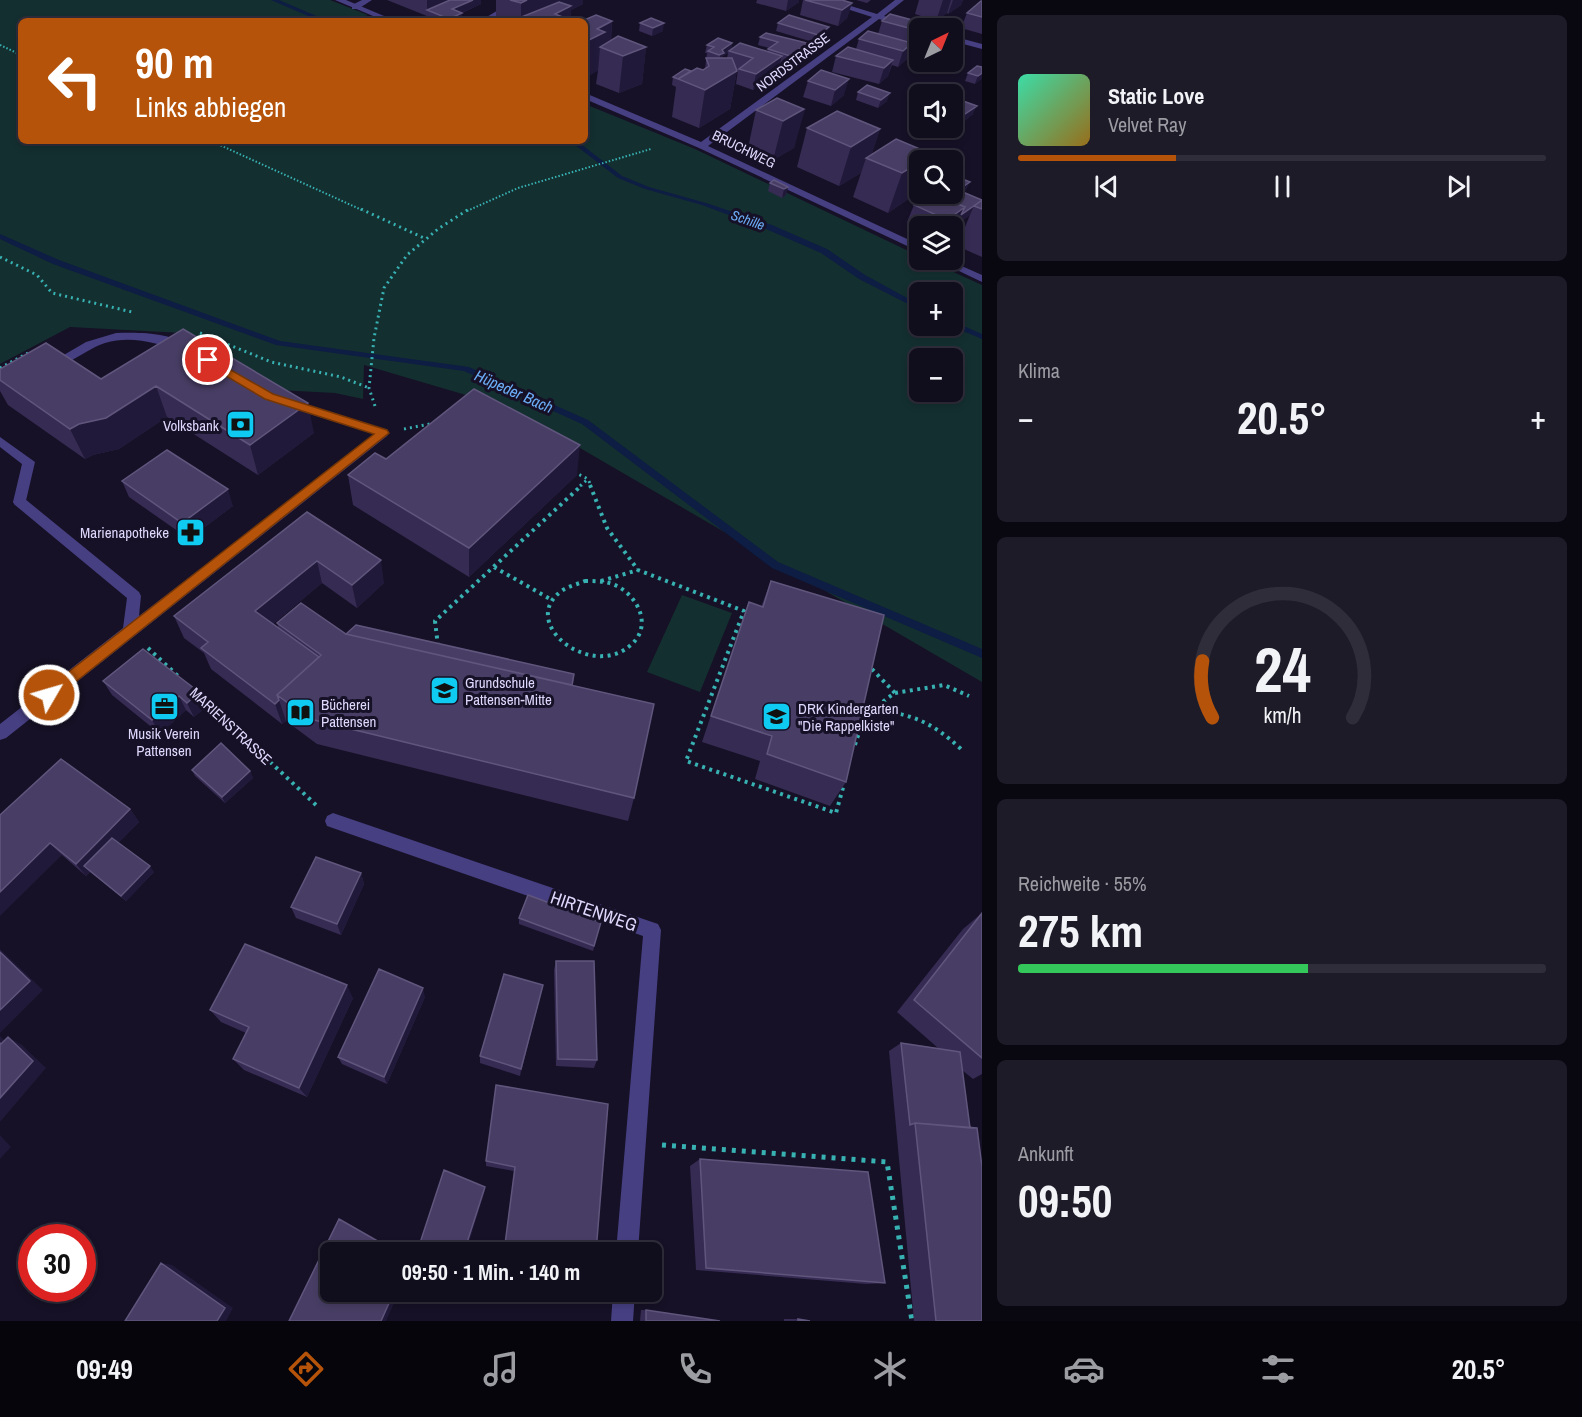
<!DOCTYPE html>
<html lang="de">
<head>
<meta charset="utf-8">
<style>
  :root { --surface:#100d1c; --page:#1e1b29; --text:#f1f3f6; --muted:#9c9ca3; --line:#302d3b; --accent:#b45309 }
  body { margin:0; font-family:"Archivo Narrow",sans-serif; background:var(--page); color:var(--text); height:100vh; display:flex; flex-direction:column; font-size:22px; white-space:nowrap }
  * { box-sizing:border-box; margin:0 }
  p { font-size:20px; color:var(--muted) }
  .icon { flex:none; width:33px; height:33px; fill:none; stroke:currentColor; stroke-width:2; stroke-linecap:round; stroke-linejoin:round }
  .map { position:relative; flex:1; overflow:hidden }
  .details { display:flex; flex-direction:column; gap:15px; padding:15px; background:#09070f; width:600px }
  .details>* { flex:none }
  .hud { position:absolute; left:18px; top:18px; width:570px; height:126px; border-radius:9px; box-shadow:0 3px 9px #0003,0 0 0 2px var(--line); background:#b45309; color:#fff; overflow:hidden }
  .needle { width:39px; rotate:43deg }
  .tools { position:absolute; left:909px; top:18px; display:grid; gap:12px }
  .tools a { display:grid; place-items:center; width:54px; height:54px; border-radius:9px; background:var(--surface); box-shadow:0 3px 9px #0003,0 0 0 2px var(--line); font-size:30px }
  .speed { position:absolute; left:18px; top:1224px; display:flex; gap:12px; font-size:30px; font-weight:700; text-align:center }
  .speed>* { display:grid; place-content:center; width:78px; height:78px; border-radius:50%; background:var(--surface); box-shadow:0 3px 9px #0003,0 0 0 2px var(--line); line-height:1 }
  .speed .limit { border:9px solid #d22; background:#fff; color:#111 }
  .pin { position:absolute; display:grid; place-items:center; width:51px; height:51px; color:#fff; margin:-26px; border:3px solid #fff; border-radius:50%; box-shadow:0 2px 6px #0007 }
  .me { position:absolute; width:66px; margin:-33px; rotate:52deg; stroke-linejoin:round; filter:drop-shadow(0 0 4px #0008) }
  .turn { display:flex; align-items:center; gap:21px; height:126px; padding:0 18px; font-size:27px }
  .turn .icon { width:78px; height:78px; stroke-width:2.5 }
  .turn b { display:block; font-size:42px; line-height:51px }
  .big { font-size:45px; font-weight:700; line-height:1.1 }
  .details .widget { flex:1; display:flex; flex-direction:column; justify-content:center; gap:9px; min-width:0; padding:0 21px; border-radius:9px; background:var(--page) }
  .details .dial { align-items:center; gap:0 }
  .dial svg { height:156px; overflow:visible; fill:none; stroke:var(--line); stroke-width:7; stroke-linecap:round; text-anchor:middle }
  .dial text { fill:var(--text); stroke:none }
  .song { display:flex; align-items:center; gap:18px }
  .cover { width:72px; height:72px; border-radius:9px; background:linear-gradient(135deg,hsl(160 70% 55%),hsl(40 70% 35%)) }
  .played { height:6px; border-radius:3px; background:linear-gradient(90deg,var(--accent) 30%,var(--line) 30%) }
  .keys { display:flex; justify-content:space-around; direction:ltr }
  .heat { display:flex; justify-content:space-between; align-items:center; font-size:33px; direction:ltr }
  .charge { height:9px; border-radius:4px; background:linear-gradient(90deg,#34c759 55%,var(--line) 0) }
  .trip { position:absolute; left:320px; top:1242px; width:342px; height:60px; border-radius:9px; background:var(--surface); box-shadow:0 3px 9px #0003,0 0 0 2px var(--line); font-weight:700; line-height:60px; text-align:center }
  .dock { display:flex; height:96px; justify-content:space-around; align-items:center; background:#06050b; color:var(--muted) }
  .dock .icon { width:42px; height:42px }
  .dock .on { color:var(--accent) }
  .dock b { font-size:27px; color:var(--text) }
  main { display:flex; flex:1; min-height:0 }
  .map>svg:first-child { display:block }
  .green { fill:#142f30; fill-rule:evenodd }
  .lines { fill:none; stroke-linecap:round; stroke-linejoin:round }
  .stream { fill:#0d1d43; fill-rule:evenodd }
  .path-far3 { stroke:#37b1b2; stroke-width:2; stroke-dasharray:1.5 2; stroke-linecap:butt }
  .path-far2 { stroke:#37b1b2; stroke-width:3; stroke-dasharray:2 4; stroke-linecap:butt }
  .path-far1 { stroke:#37b1b2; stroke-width:4; stroke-dasharray:3 4.5; stroke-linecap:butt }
  .path { stroke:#37b1b2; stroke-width:5; stroke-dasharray:4 6; stroke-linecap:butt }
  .service { fill:#463f82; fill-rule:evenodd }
  .minor { fill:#463f82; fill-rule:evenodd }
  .wall { fill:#362b53; fill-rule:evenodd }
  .shaded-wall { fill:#211939 }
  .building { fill:#483e65; stroke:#60567d; stroke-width:1.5 }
  .route { fill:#b45309; stroke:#753606; stroke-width:1.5 }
  .labels { text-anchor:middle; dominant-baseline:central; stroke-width:6; stroke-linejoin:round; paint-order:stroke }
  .far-street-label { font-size:14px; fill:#dfd8fd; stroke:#161126 }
  .far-water-label { font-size:14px; font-style:italic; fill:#6cadf7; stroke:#161126 }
  .poi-label { font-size:15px; fill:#dfd8fd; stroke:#161126; text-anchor:start }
  .street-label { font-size:15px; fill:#dfd8fd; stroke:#161126 }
  .water-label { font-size:16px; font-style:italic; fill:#6cadf7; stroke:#161126 }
  .near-street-label { font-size:18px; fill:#dfd8fd; stroke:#161126 }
</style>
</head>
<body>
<main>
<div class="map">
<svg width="982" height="1321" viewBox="0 0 982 1321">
  <rect width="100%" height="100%" fill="#161126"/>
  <path class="green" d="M0 0H330L368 15 357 19 360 21H21V141H585V104L695 149 919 256 920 260H927L982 285V682L513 409 364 365 363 399 335 393 278 390 183 333 70 327 0 364ZM920 292H952V326H920ZM920 358H952V392H920Z
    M682 595 732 613 700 692 647 672Z"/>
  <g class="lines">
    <path class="stream" d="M271 0H279L328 21H320Z
      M570 141H577L622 176 649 187 706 203 772 225 827 249 865 275 920 305V310L859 279 821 253 766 229 702 205 645 189 618 178Z
      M0 234 59 260 280 341 469 367 588 420 778 562 982 649V658L772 568 582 424 464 371 276 345 53 264 0 239Z
      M952 321 982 334V339L951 326H952Z"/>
    <path class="path-far3" d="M0 45 21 55
      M211 141 364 211
      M467 211 518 188 651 149"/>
    <path class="path-far2" d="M361 209 426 239
      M0 257 37 275 52 293 132 312
      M200 333 271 362 341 377 369 388
      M0 368 28 353
      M375 406 369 388 374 338 384 288 407 255 438 229 469 209
      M404 429 435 423
      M574 472 588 479 591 486
      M580 486 588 479"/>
    <path class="path-far1" d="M590 485 607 528 638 570 744 611 686 761 836 813 844 784
      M494 567 552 600
      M585 581C596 581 607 581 617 586 637 596 652 624 633 643 593 683 515 622 563 590 569 586 578 584 585 581Z
      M601 581 638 570
      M438 646 435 621 582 485
      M148 648 180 678
      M895 693 944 685 969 696
      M199 695 316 805
      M871 709C911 714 931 721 961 749
      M855 745C862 720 874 707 895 693L869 666"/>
    <path class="path" d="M662 1145 887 1162 912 1321"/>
    <path class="service" d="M362 0H372L358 9H352V5Z
      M515 0H525L490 21H480Z
      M116 333C138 332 172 332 189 347L183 351C157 344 133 335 105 343 90 347 60 371 47 369L45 366 86 342Z
      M292 400 387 430 389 433 383 437 288 407 286 404Z
      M0 437 35 462 25 505H15L13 502 22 464 0 447Z"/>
    <path class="minor" d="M335 0H346L396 21H385Z
      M819 0H831L877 14 895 0H904L884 16 924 28H920V31L879 19 708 146 920 245V252L699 148 585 99V93L701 142 872 17Z
      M952 36 982 44V49L952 41Z
      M936 260H948L982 275V282Z
      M383 429 389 433 387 436 6 738 0 740V724L123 628 127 598 15 505 13 502 15 499H25L139 592 141 596 139 616Z
      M333 813 658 924 661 930 638 1252H616L643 936 327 826 325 821 327 816Z
      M613 1292H635L633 1321H611Z"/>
  </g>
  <path class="wall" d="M387 0H481V4L462 13V21H436L427 18V16Z
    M496 0H583V4L571 10V21H496Z
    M757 0H799V2L786 11 756 3Z
    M803 0 852 3 847 18 838 26 800 15Z
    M856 0H871L867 3Z
    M919 0H963L961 5 948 14 947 13 936 21 915 14Z
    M982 1V34L961 28 967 13Z
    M585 21H612L611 41 646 47 642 84 619 93 596 84 598 71Z
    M882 21 920 28V48L911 45 907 59 898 67 892 65 888 76 879 84 832 72 836 56 856 49 859 39 878 34Z
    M640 23 663 31 652 36 639 31Z
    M778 23 827 35 816 43 776 31Z
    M760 37 807 43 805 51 788 64 781 62 778 71 753 90 736 84 738 70H737L730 109 699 128 672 117 676 87 672 85 673 77 691 71 703 70 705 69 707 53H705L707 45 732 43 731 49 768 51 769 48 758 45ZM728 53 727 58H723V56Z
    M982 67 975 84 965 81 968 73Z
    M821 70 844 95 831 106 803 97 808 81Z
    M858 92 887 101 878 108 856 100Z
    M952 97 973 114 962 123 952 119Z
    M756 110 802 119H801L794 148 773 160 748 148Z
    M807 128 880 129 872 153 932 154 930 160H920V187L917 193 888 213 853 197 861 173 839 186 797 167Z
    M770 183 788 187 786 195 782 198 768 191Z
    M966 190 963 192 982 200V257L957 246 970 215 952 228V226H920V228L907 222 914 205 931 194H952Z
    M183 329 314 433 258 475 167 417 119 449 93 455 85 459 8 405 0 391V369L101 379Z
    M386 459 577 475 469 577 353 505 348 475Z
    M122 481 233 506 189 539 129 497Z
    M307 512 384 583 357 608 322 583 273 624 279 629 277 623 346 634 574 674 573 685 634 798 628 821 317 744 286 721 282 724 211 669 204 653 184 638 174 616Z
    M771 581 846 782 830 806 755 779 760 761 702 742 749 602 761 607Z
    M143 649 206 707 194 717 186 710 160 734 112 695 103 681Z
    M192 770 250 771 253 778 225 803 195 776Z
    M130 809 139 822 118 843 154 872 126 901 90 872 86 876 62 855 0 815Z
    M361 873 364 884 341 935 296 918 291 907Z
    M982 913V1074L973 1079 962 1070 982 1321H914L889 1051 901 1043 938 1048 897 1012 963 929Z
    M519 918 601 922 593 951 519 924Z
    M556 961 597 1060 594 1068 556 1066 554 970Z
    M543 985 541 994 520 1076 480 1063V1056Z
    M425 997 387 1084 342 1064 338 1057Z
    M353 998 307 1097 244 1070 233 1059 246 1033 221 1022 210 1010Z
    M496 1085 596 1252 514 1171 486 1166V1161Z
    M700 1159 885 1283 866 1284 696 1270 690 1166Z
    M641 1310H646L720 1321H640Z
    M784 1319H798L810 1321H784Z"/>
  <path class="shaded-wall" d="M427 0H450L427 10Z
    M473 0H481V4L453 17 452 9Z
    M527 0H583V4L571 10V21L521 19V3Z
    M788 0H799V2L786 11Z
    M943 0H951L947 13 936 21Z
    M953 0H963L961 5 948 14Z
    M852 3 847 18 838 26 842 10Z
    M462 13V21H449V19Z
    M612 21 610 51 600 47 598 71 585 78V42L597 29Z
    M664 23 663 31 652 36 653 28Z
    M829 27 827 35 816 43 818 35Z
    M732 43 731 51H729L728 53 723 56V61L718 63 722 50Z
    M807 43 805 51 788 64 790 56Z
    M912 43 907 59 898 67 903 51Z
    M646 47 642 84 619 93 623 56Z
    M782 56 778 71 753 90 756 74Z
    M893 60 888 76 879 84 884 68Z
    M737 71 730 109 699 128 705 90Z
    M982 73V79L975 84 978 76Z
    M849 79 844 95 831 106 835 90Z
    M890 93 887 101 878 108 881 100Z
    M977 106 973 114 962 123 965 114Z
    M804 109 805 110 794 148 773 160 783 121Z
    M880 129 870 160 866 158 861 173 839 186 851 147Z
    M932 154 930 160H922Z
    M920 162V187L917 193 888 213 902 173Z
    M970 182 966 190 954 198 958 190Z
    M788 187 786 195 782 198 784 189Z
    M974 206 970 215 952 228V226H944L947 220 965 207Z
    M156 386 167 417 119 449 93 455 85 459 70 429Z
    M308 403 314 433 258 475 250 445Z
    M580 445 577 475 469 577V548Z
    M228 489 233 506 189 539 182 523Z
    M381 560 384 583 357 608 352 585Z
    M317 561 322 583 262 633 255 611Z
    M199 692 206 707 194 717 187 703Z
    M179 696 186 710 160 734 152 720Z
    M279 700 286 721 282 724 275 704Z
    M250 771 253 778 225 803 222 797Z
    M130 809 139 822 91 871 84 866 90 872 86 876 76 864Z
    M50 843 62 855 0 916V892Z
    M150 866 154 872 126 901 121 896Z
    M361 873 364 884 341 935 337 924Z
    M0 949 43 990 0 1033Z
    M347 985 353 998 307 1097 299 1088Z
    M543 985 541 994 520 1076 521 1069Z
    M423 988 425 997 387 1084 384 1077Z
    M0 1036 15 1052 0 1043Z
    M8 1037 22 1045 46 1068 0 1122V1098Z
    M0 1135 11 1147 0 1159Z
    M485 1187V1191L466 1252H464Z
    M161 1263 172 1265 233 1308 226 1321H217Z
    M394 1292H399L386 1321H381Z"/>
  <path class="building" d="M450 0H473L452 9 462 13 449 19 427 10Z
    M510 0H527L521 3Z
    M805 0H842L852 3 842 10Z
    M981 1H982V17L967 13Z
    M559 2 571 6 555 14 565 18 560 21H527L519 18Z
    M890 14 942 28H920V31L882 21Z
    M596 15 612 21 597 29 605 32 585 42V21H582Z
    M789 15 829 27 818 35 778 23Z
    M651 18 664 23 653 28 640 23Z
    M868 31 912 43 903 51 859 39Z
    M766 33 807 43 790 56 768 49 778 42 760 37Z
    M618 36 646 47 623 56 600 47Z
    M718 38 732 43 722 50 724 53 719 55 708 51 714 47 707 45Z
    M740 43 782 56 756 74 739 69 753 58 729 51Z
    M848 47 893 60 884 68 836 56Z
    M706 58H732L737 71 705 90 678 79 697 68 703 70 709 66Z
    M977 66 982 67V73L978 76 968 73Z
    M685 69 691 71 678 79 673 77Z
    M821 70 849 79 835 90 808 81Z
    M867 85 890 93 881 100 858 92Z
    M952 97 977 106 965 114 952 110Z
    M777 98 804 109 783 121 756 110Z
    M837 111 880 129 851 147 807 128Z
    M896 139 932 154 922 160H920V162L902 173 866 158Z
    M952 175 970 182 958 190 982 200 961 215 965 207 944 198 951 194H952Z
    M774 180 788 187 784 189 770 183Z
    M931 194H933L965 207 947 220 914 205Z
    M982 200V209L974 206Z
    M183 329 308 403 250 445 156 386 106 418 79 424 70 429 0 380V369L46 343 101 379Z
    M474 389 580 445 469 548 348 475 375 453 386 459Z
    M167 450 228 489 182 523 122 481Z
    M307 512 381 560 352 585 317 561 255 611 319 657 277 695 279 700 275 704 201 648 208 642 174 616Z
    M771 581 884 615 846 782 767 754 772 736 711 716 749 602 763 607Z
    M301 603 346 634 654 704 634 798 310 719 277 695 321 655 277 623Z
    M356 625 574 674 572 685 346 634Z
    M143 649 199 692 187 703 179 696 152 720 103 681Z
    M221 743 250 771 222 797 192 770Z
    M61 759 130 809 76 864 50 843 0 892V815Z
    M112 838 150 866 121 896 84 866Z
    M316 857 361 873 337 924 291 907Z
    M528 895 601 922 594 946 519 918Z
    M982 913V1058L914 1000Z
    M245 944 347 985 299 1088 233 1059 249 1027 210 1010Z
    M0 952 30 981 0 1010Z
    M556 961H594L597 1060 558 1059Z
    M379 969 423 988 384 1077 338 1057Z
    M504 974 543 985 521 1069 480 1056Z
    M8 1037 33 1061 0 1098V1043L1 1044Z
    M901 1043 960 1052 970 1128 915 1123 910 1125Z
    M496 1085 608 1104 596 1252H504L515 1167 486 1161Z
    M915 1123 977 1128 982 1167V1321H936Z
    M700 1159 868 1172 885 1283 706 1268Z
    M444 1170 485 1187 464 1252H417Z
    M339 1219 397 1252H330V1292H394L381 1321H289Z
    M161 1263 225 1308 217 1321H125Z
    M646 1310 720 1321H646Z
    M798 1319 810 1321H798Z"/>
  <path class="route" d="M208 357 273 394 387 430 389 433 54 699H44L42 695 44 691 374 434 265 399 204 363V358Z"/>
  <defs>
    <symbol id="bank-square" viewBox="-11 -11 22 22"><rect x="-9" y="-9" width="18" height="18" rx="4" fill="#0fcbf2" stroke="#161126"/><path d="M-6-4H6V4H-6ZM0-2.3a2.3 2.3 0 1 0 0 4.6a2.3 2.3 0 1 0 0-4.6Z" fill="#111"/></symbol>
    <symbol id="pharmacy-square" viewBox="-11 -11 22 22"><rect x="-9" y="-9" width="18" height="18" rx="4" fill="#0fcbf2" stroke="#161126"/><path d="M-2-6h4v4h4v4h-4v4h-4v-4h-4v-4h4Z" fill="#111"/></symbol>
    <symbol id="school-square" viewBox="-11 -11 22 22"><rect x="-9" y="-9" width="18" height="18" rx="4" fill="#0fcbf2" stroke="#161126"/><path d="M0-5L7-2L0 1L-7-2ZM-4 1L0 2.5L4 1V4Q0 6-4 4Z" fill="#111"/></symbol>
    <symbol id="office-square" viewBox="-11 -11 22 22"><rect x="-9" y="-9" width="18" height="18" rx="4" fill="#0fcbf2" stroke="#161126"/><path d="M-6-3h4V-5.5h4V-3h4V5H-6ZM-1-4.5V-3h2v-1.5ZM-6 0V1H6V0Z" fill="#111"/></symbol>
    <symbol id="library-square" viewBox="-11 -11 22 22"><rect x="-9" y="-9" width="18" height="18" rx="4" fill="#0fcbf2" stroke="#161126"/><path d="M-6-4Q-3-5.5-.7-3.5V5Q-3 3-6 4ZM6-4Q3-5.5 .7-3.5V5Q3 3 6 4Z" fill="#111"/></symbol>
  </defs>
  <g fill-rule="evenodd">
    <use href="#bank-square" x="224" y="408" width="33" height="33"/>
    <use href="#pharmacy-square" x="174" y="516" width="33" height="33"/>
    <use href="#school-square" x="428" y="674" width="33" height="33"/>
    <use href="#office-square" x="148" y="690" width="33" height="33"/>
    <use href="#library-square" x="284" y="696" width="33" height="33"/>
    <use href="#school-square" x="760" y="700" width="33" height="33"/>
  </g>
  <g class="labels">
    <g class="far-street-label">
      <text transform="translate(793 62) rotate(-37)">NORDSTRASSE</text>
      <text transform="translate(744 149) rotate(26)">BRUCHWEG</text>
    </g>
    <g class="far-water-label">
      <text transform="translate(748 220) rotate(19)">Schille</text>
    </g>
    <g class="poi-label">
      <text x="219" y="425" text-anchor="end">Volksbank</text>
      <text x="169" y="532" text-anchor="end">Marienapotheke</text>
      <text x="465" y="682">Grundschule<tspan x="465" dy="17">Pattensen-Mitte</tspan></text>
      <text x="321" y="704">Bücherei<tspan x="321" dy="17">Pattensen</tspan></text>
      <text x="798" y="708">DRK Kindergarten<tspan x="798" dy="17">"Die Rappelkiste"</tspan></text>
      <text x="164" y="733" text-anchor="middle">Musik Verein<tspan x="164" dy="17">Pattensen</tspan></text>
    </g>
    <g class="street-label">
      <text transform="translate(231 726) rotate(43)">MARIENSTRASSE</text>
    </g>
    <g class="water-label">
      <text transform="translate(514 391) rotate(24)">Hüpeder Bach</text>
    </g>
    <g class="near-street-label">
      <text transform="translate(594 911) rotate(19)">HIRTENWEG</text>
    </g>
  </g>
</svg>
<div class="tools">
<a><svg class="needle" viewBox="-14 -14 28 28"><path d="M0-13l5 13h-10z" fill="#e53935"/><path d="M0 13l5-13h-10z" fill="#9c9ca3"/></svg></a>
<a><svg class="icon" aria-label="sound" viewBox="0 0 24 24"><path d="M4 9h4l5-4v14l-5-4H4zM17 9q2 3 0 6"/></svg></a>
<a><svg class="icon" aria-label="search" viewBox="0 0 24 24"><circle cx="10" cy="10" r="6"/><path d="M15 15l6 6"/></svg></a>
<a><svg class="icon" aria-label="layers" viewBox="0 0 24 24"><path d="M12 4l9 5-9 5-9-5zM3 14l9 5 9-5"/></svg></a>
<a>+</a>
<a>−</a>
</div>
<div class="speed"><div class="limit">30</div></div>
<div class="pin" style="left:208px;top:360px;background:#d93025"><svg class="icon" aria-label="arrive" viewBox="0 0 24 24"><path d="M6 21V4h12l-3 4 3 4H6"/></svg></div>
<svg class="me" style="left:49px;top:695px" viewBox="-20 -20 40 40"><circle r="17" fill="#b45309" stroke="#fff" stroke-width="3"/><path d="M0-11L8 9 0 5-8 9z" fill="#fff"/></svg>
<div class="trip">09:50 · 1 Min. · 140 m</div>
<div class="hud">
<div class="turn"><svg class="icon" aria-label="left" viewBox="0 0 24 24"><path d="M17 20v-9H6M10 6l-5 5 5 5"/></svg><div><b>90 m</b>Links abbiegen</div></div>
</div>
</div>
<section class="details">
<div class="widget">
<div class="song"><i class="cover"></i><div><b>Static Love</b><p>Velvet Ray</p></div></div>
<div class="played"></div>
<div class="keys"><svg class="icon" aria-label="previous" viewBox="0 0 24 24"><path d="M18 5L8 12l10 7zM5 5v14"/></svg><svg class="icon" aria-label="pause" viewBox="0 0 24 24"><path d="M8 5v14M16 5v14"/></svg><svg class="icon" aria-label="next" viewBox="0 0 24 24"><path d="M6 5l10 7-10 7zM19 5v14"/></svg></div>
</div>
<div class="widget"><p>Klima</p>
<div class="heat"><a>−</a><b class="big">20.5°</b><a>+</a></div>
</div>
<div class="widget dial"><svg viewBox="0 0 100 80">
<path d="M14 69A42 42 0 1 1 86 69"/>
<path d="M14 69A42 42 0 0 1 9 40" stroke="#b45309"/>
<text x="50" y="56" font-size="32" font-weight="700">24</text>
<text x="50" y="72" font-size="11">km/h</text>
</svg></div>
<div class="widget"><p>Reichweite · 55%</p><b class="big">275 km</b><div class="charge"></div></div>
<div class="widget"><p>Ankunft</p><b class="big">09:50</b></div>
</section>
</main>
<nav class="dock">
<b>09:49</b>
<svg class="icon on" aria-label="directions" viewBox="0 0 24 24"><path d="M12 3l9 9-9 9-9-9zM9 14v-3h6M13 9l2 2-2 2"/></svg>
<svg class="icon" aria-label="music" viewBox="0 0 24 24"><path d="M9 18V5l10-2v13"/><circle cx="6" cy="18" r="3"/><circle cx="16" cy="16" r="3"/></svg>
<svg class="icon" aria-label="phone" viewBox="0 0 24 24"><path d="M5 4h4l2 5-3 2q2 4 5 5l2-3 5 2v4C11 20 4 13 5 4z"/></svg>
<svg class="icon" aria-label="climate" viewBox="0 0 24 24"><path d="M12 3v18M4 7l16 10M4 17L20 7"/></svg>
<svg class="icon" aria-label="car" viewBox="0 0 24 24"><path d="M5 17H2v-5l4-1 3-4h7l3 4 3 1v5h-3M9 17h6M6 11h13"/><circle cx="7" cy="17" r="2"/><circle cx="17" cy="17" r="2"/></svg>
<svg class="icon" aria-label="filters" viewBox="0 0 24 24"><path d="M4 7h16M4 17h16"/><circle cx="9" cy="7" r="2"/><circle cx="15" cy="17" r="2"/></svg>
<b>20.5°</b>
</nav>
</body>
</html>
